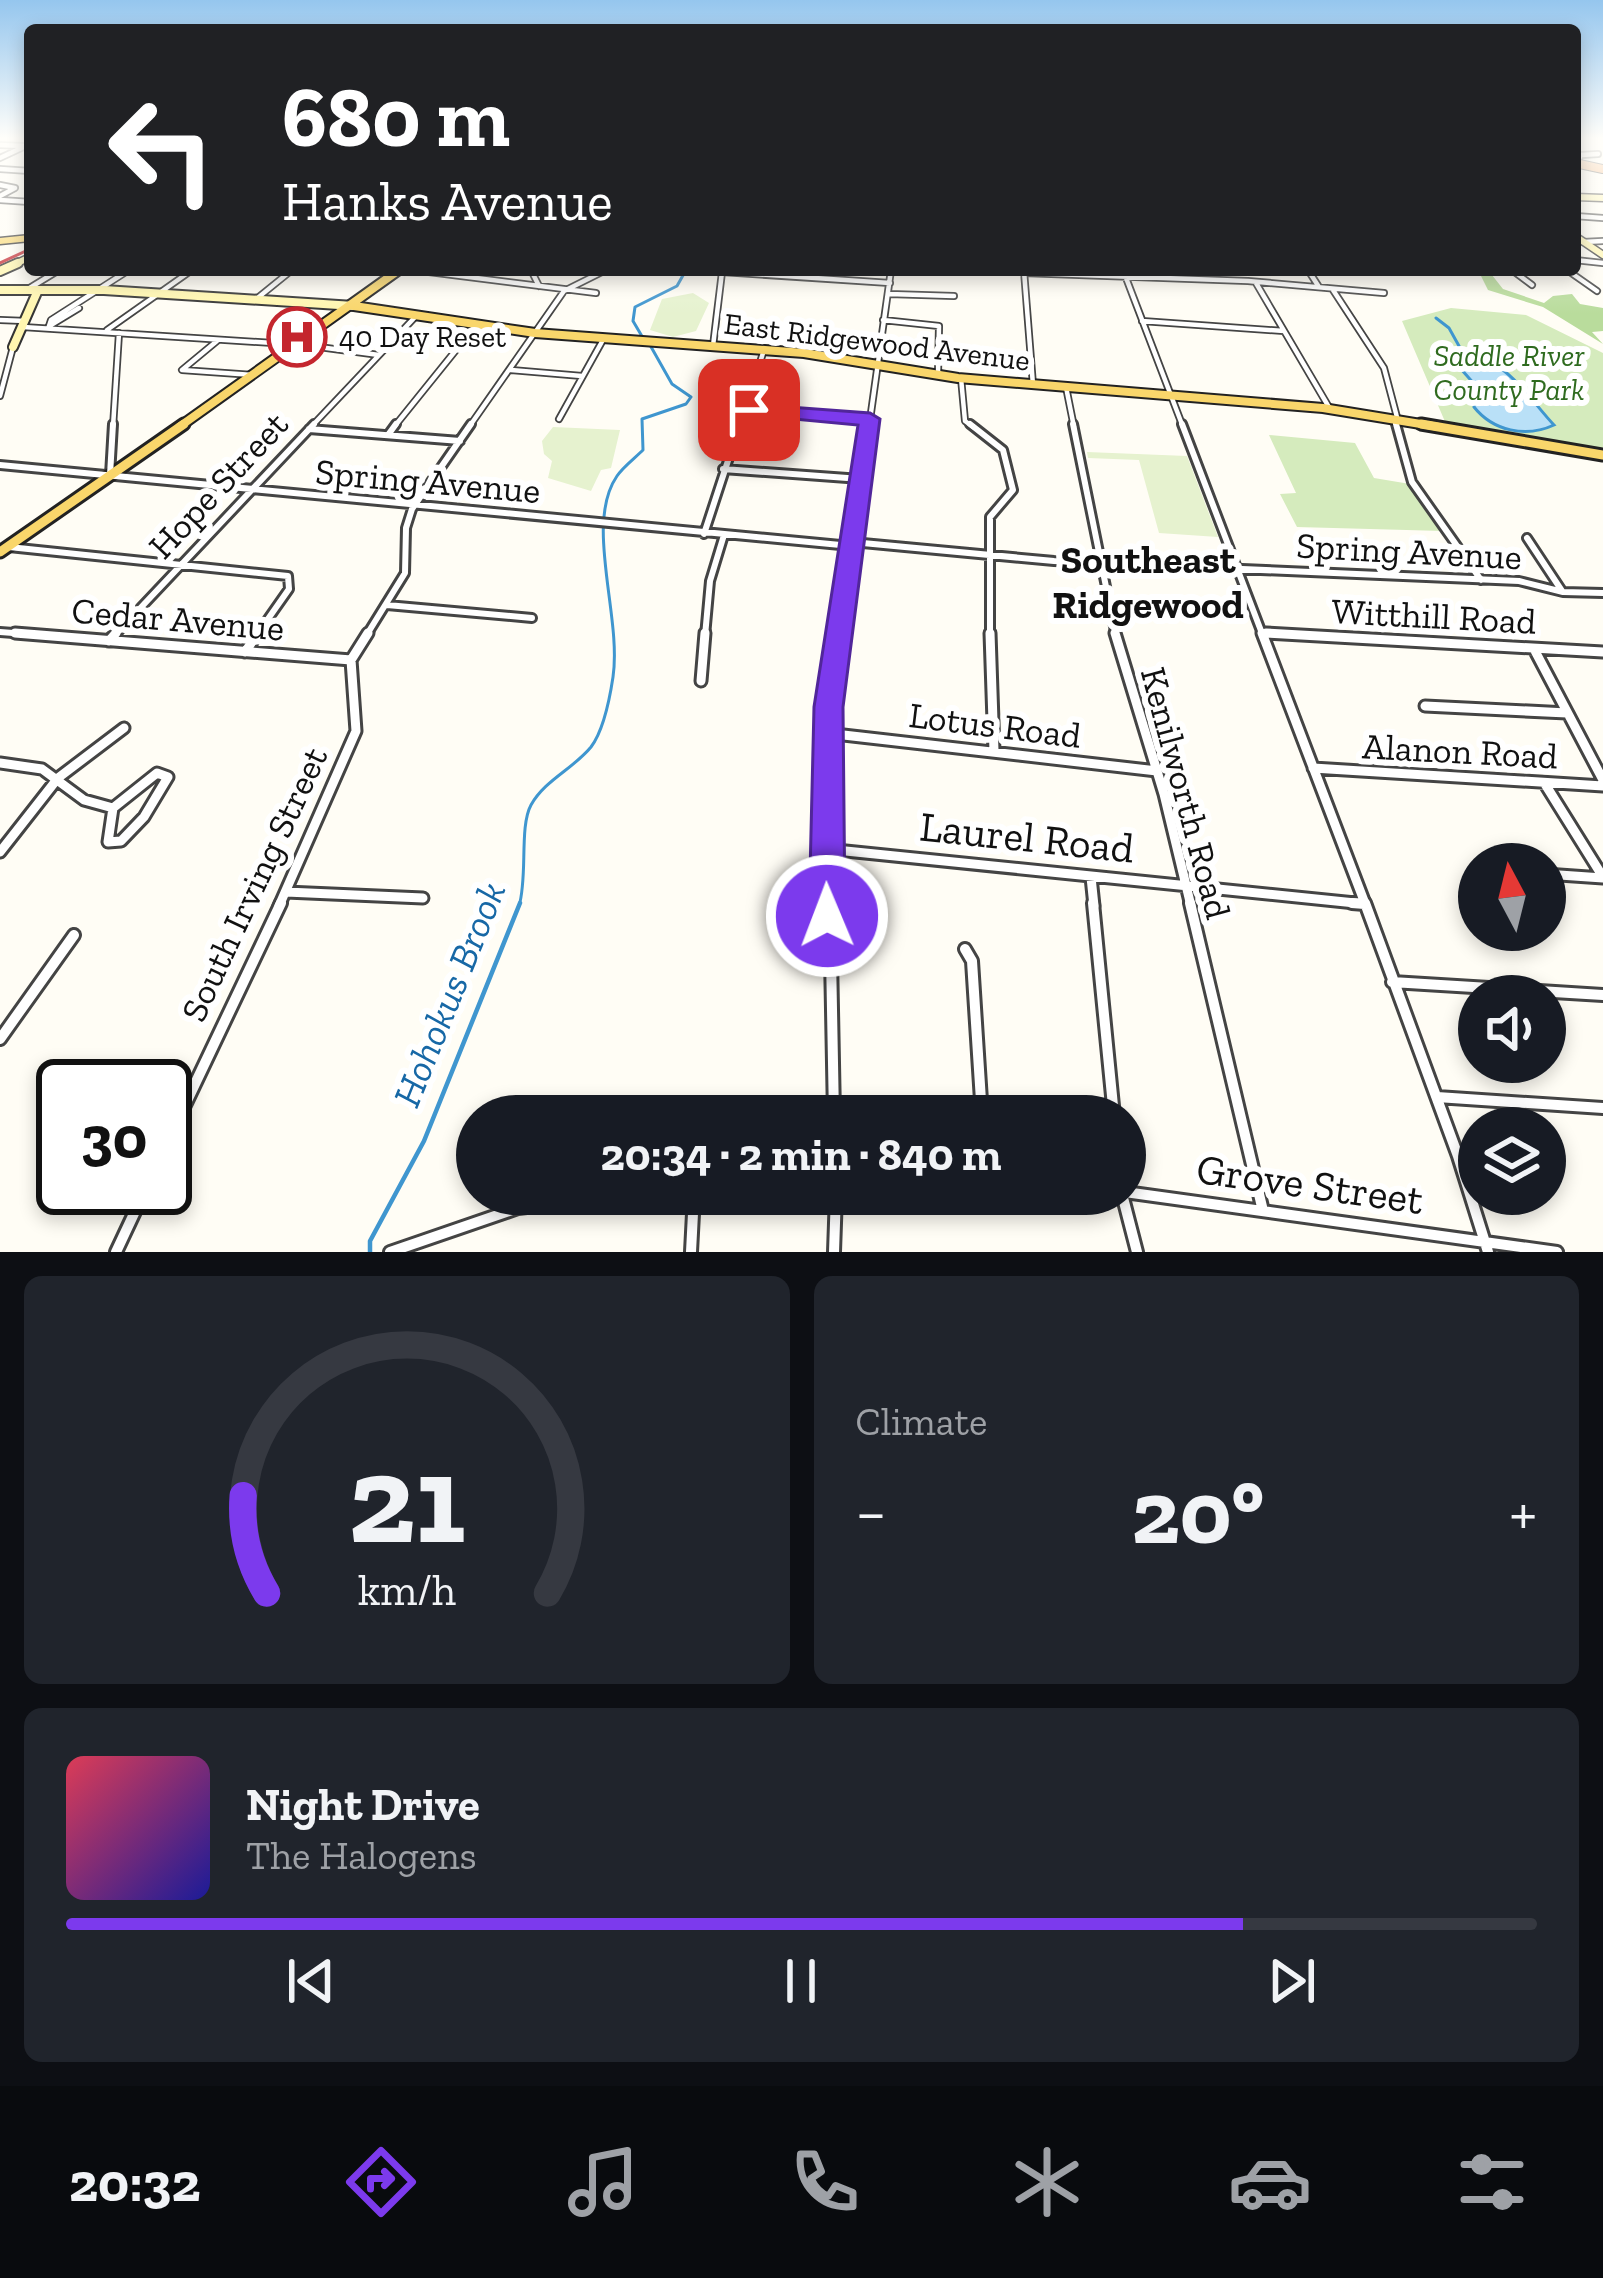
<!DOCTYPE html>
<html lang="en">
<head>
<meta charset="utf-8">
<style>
  :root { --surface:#171b24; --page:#20242c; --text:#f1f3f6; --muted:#9ea1a6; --line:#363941; --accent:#7c3aed }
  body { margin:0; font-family:"Zilla Slab",serif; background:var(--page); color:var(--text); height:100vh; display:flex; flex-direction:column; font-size:45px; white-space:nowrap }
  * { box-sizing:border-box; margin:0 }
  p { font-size:39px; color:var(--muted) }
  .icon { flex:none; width:66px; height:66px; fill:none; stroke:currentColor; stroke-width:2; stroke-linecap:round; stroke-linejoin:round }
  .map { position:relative; height:1252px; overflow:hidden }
  .side { display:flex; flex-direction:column; gap:24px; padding:24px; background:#0d0f14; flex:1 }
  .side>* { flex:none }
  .banner { position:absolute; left:24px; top:24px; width:1557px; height:252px; border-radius:12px; box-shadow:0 6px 18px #0003; background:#202124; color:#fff; overflow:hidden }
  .needle { width:78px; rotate:353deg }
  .tools { position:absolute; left:1458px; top:843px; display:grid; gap:24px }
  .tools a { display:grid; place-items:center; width:108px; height:108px; border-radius:50%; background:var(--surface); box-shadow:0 6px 18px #0003; font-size:60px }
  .speed { position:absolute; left:36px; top:1059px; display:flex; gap:24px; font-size:60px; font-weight:700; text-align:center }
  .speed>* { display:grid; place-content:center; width:156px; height:156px; border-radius:50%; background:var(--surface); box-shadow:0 6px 18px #0003; line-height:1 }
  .speed .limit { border:6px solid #111; border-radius:18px; background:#fff; color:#111 }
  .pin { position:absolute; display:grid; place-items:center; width:102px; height:102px; color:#fff; margin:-51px; border-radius:24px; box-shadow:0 6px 18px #0006 }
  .me { position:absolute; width:132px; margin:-66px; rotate:359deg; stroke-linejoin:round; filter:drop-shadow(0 0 9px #0008) }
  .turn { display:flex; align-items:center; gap:42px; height:252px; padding:0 60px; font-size:54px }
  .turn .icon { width:156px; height:156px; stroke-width:2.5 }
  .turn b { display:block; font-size:84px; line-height:102px }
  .big { font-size:90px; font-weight:800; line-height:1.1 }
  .side .widget { flex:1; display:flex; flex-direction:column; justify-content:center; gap:18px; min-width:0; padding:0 42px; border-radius:18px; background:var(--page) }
  .side .dial { align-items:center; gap:0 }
  .dial svg { height:312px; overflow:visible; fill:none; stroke:var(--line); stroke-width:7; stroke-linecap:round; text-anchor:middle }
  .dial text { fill:var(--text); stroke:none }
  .song { display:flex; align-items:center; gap:36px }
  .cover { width:144px; height:144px; border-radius:18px; background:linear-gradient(135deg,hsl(350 70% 55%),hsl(240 70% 35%)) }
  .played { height:12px; border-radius:6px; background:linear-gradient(90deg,var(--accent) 80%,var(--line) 80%) }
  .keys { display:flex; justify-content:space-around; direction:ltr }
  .heat { display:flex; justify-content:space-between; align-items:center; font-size:66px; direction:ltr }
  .side .tiles { flex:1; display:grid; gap:24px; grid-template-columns:1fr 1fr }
  .widget:last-child { grid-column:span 2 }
  .trip { position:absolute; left:456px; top:1095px; width:690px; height:120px; border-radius:60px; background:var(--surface); box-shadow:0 6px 18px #0003; font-weight:800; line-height:120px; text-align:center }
  .menu { display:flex; height:192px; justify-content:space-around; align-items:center; background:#090b0e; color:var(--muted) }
  .menu .icon { width:84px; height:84px }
  .menu .active { color:var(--accent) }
  .menu b { font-size:54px; color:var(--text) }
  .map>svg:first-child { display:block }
  .green { fill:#d5ebbd }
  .forest { fill:#b9dc9c }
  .pitch { fill:#e6f2cf }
  .water { fill:#b9e0f7; stroke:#3f96cf; stroke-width:3 }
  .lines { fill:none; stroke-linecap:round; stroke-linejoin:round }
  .stream-far1 { stroke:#3f96cf; stroke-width:3 }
  .stream { stroke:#3f96cf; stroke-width:4.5 }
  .street-far3-casing { stroke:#444; stroke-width:8 }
  .street-far2-casing { stroke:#444; stroke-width:12 }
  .street-far1-casing { stroke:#444; stroke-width:15 }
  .street-casing { stroke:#444; stroke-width:16 }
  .secondary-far1-casing { stroke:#333; stroke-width:9 }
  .secondary-casing { stroke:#333; stroke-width:12 }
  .primary-far2-casing { stroke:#222; stroke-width:9 }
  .primary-far1-casing { stroke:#222; stroke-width:12 }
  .primary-casing { stroke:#222; stroke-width:15 }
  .highway-casing { stroke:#222; stroke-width:10 }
  .street-far3 { stroke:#fff; stroke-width:4.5 }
  .street-far2 { stroke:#fff; stroke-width:6 }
  .street-far1 { stroke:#fff; stroke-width:9 }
  .street { stroke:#fff; stroke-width:10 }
  .secondary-far1 { stroke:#fff6b0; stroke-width:6 }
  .secondary { stroke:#fff6b0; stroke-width:8 }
  .primary-far2 { stroke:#f9d66b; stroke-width:6 }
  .primary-far1 { stroke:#f9d66b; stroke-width:8 }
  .primary { stroke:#f9d66b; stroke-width:9 }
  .highway { stroke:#f5a25d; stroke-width:8 }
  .rail { stroke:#c4262e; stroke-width:3 }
  .route { fill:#7c3aed; stroke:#51269a; stroke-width:3 }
  .labels { text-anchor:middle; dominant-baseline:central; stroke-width:12; stroke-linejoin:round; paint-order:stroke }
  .far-poi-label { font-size:30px; fill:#111; stroke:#fff; text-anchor:start }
  .far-street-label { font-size:30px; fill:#111; stroke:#fff }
  .far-park-label { font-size:30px; font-style:italic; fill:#2f6b1f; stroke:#fff }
  .street-label { font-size:36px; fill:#111; stroke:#fff }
  .neighbourhood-label { font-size:39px; font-weight:bold; fill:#111; stroke:#fff }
  .water-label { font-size:39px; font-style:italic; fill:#1768a6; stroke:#fff }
  .near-street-label { font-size:42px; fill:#111; stroke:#fff }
</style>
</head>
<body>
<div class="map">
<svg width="1603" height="1252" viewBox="0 0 1603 1252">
  <rect width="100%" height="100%" fill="#fffdf5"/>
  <path class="green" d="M1451 308 1526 315 1603 353V450L1446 424 1402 321Z
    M1269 435 1355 443 1374 478 1410 484 1443 531 1297 527 1280 494 1296 493Z"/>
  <path class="forest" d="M1478 270H1488L1503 289 1544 303 1553 296 1572 294 1580 304 1603 308V331L1592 332 1603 344 1543 307 1488 290Z"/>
  <path class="pitch" d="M693 293 709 303 696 331 673 337 650 330 662 299Z
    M553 427 620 430 611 468 601 470 591 491 548 478 552 461 544 454 542 441Z
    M1087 452 1187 456 1218 537 1159 533 1139 460 1088 458Z"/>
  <path class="water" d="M1459 356C1503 352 1529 399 1554 425 1526 438 1493 431 1474 407L1476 386 1453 360Z"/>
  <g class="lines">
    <path class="stream-far1" d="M1436 318 1449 328 1464 355
      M643 338 633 321 635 307 677 286 686 270
      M519 906C528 877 519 827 531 805 545 780 573 769 591 747 603 731 610 697 613 677 622 616 584 524 617 476 623 467 635 458 643 450L642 419 686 404 691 397 672 384 650 345"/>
    <path class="stream" d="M370 1252V1241L424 1141 520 903"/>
    <defs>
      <path id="street-far3" d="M0 145 23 146
        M0 158 30 144
        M1578 160 1581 155 1598 154
        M0 169 30 171
        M0 185 15 188 0 196
        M0 200 30 202
        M1575 216 1603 218
        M1583 242 1603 241
        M1575 260 1603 263
        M413 270 596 293
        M531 270 539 286
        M1123 270 1183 427
        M1308 270 1319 287
        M1512 270 1532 285
        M1567 270 1597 291
        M1024 271 1033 385
        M1023 273 1248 281 1384 293
        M1256 283 1330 409
        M28 289 59 270
        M1333 290 1384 368 1398 421
        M889 294 954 296
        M255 300 292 270
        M0 320 26 321
        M883 320 939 326 938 374
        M1142 321 1284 331
        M51 325 79 308
        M49 326 51 320 129 270
        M23 327 304 345 379 355
        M107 330 192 270
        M217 341 182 370 253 375
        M713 346 722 272 890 283
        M511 370 582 376
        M961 378 965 421 973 427
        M1066 387 1074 427
        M0 396 13 347
        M744 409 870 419
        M559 419 604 338
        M1395 421 1397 427
        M113 427 119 333
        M311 427 417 315
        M394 427 477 324
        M469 427 564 291 606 270
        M739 427 764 350
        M869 427 891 270"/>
      <path id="street-far2" d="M970 424 1003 450 1013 490 990 517V636
        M1073 424 1116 636
        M1182 424 1263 636
        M1396 424 1412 482 1481 580
        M309 429 460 441
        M388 435 396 424
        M0 465 851 546
        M723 469 861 479
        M110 475 113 424
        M704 534 740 424
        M1527 538 1562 591
        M852 542 1054 561 1519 581 1563 592 1603 593
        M9 547 288 576 289 589 256 636
        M387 605 532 618
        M0 632 53 636
        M1262 633 1319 636
        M114 636 314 424
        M366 636 405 573 406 528 412 509 471 424
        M705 636 710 581 724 535
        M840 636 869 424"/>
      <path id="street-far1" d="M15 633 351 660
        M990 633 994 751
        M1115 633 1164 794 1191 906
        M1262 633 1366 906
        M1266 633 1603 652
        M109 641 116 633
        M1534 649 1603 780
        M245 652 258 633
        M701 681 705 633
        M1425 706 1567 713
        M826 733 1157 771
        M0 763 42 769 84 800 113 808
        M1313 768 1603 786
        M157 773 168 777 144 817 121 841 108 842 113 808Z
        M1545 784 1603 877
        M826 849 1365 904
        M0 852 58 778 124 728
        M1545 874 1603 878
        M1091 877 1094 906
        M286 892 423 898
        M279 906 356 731 351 660 368 633
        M830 906 826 736 840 633"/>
      <path id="street" d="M830 903 834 1116
        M1093 903 1114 1116
        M1190 903 1263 1211
        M1352 903 1365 904
        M1365 903 1458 1156 1488 1252
        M965 949 972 961 982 1116
        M1392 982 1603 995
        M0 1039 74 935
        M1437 1097 1603 1108
        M165 1147 281 903
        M1125 1192 1557 1252
        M1122 1194 1137 1252
        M116 1252 146 1188
        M390 1252 518 1208 641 1194
        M691 1252 694 1194
        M834 1252 836 1194"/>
      <path id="secondary-far1" d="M1575 197 1603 198
        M1575 236 1603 255
        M11 266 30 257"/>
      <path id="secondary" d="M0 271 18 263
        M0 290H104L354 306
        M13 347 38 290"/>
      <path id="primary-far2" d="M0 241 30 238"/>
      <path id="primary-far1" d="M354 306 535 333 804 353 958 378 1323 408 1439 427
        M179 427 399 270"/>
      <path id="primary" d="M1421 424 1603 455
        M0 552 184 424"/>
      <path id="highway" d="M1575 163 1603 169"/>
    </defs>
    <use href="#street-far3" class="street-far3-casing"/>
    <use href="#street-far2" class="street-far2-casing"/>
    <use href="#street-far1" class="street-far1-casing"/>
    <use href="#street" class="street-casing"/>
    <use href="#secondary-far1" class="secondary-far1-casing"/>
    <use href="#secondary" class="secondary-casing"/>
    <use href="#primary-far2" class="primary-far2-casing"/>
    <use href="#primary-far1" class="primary-far1-casing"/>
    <use href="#primary" class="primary-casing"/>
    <use href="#highway" class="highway-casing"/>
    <use href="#street-far3" class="street-far3"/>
    <use href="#street-far2" class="street-far2"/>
    <use href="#street-far1" class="street-far1"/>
    <use href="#street" class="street"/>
    <use href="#secondary-far1" class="secondary-far1"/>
    <use href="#secondary" class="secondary"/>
    <use href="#primary-far2" class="primary-far2"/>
    <use href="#primary-far1" class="primary-far1"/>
    <use href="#primary" class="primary"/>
    <use href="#highway" class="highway"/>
    <path class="rail" d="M0 263 30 249"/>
  </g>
  <linearGradient id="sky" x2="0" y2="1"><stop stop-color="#95c6ee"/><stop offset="0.44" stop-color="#fffefa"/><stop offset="1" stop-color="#fffefa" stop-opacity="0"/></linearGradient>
  <rect width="1603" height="314" fill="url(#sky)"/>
  <path class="route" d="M749 404 870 413 880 419 843 707 845 916 840 928 827 933 814 928 809 916 814 707 858 425 742 414V405Z"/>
  <defs>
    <symbol id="hospital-ring" viewBox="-11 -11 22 22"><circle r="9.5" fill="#fff" stroke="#c4262e" stroke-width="1.5"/><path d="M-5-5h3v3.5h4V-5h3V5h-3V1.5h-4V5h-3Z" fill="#c4262e"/></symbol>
  </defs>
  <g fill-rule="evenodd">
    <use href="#hospital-ring" x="264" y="304" width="66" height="66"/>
  </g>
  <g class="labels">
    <g class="far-poi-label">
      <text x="339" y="337">40 Day Reset</text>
    </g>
    <g class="far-street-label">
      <text transform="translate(877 342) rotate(7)">East Ridgewood Avenue</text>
    </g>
    <g class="far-park-label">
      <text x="1509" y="356">Saddle River<tspan x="1509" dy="34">County Park</tspan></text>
    </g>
    <g class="street-label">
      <text transform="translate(428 481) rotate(5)">Spring Avenue</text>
      <text transform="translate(218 485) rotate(-47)">Hope Street</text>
      <text transform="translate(1409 551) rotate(3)">Spring Avenue</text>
      <text transform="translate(1434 616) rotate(3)">Witthill Road</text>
      <text transform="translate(178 619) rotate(5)">Cedar Avenue</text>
      <text transform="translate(995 725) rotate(7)">Lotus Road</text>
      <text transform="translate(1460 751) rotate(3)">Alanon Road</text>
      <text transform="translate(1186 793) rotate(75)">Kenilworth Road</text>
      <text transform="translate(254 884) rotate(-65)">South Irving Street</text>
    </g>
    <g class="neighbourhood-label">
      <text x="1148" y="559">Southeast<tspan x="1148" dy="45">Ridgewood</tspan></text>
    </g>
    <g class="water-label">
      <text transform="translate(449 994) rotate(-68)">Hohokus Brook</text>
    </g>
    <g class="near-street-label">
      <text transform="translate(1027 837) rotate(6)">Laurel Road</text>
      <text transform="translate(1310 1184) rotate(8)">Grove Street</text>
    </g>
  </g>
</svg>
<div class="tools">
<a><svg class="needle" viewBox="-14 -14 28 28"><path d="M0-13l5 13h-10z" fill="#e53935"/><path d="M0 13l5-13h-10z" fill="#9ea1a6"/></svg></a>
<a><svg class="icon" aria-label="sound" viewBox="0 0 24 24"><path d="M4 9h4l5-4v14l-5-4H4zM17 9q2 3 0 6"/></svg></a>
<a><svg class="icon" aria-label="layers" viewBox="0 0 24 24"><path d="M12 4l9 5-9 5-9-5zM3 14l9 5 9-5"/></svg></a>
</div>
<div class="speed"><div class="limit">30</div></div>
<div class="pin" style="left:749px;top:410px;background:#d93025"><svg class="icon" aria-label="arrive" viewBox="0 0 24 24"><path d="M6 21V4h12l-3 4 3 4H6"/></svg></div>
<svg class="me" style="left:827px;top:916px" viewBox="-20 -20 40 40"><circle r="17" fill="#7c3aed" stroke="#fff" stroke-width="3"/><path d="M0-11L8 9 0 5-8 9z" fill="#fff"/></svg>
<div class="trip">20:34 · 2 min · 840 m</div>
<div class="banner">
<div class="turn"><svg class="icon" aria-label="left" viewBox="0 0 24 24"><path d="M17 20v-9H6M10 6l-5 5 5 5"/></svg><div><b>680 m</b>Hanks Avenue</div></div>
</div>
</div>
<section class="side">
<div class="tiles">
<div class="widget dial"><svg viewBox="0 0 100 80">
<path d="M14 69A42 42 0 1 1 86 69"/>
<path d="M14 69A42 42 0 0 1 8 44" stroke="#7c3aed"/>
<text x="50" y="56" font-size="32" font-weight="700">21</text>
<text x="50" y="72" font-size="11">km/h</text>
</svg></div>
<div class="widget"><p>Climate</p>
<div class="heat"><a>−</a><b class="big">20°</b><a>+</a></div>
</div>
<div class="widget">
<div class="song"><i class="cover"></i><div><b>Night Drive</b><p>The Halogens</p></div></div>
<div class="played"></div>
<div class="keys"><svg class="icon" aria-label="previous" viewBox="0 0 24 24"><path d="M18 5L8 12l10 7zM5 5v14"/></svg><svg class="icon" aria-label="pause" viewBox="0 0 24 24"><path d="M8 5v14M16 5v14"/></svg><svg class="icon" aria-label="next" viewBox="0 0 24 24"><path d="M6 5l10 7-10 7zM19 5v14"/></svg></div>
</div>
</div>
</section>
<nav class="menu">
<b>20:32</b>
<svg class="icon active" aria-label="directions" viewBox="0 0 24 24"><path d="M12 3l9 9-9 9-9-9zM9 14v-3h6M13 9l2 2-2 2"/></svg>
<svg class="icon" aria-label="music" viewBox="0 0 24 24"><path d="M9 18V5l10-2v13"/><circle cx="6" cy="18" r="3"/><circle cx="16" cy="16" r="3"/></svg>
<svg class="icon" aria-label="phone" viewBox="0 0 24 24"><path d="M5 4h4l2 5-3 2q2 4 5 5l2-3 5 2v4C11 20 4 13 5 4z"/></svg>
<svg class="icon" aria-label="climate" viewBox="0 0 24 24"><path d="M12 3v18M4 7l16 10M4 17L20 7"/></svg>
<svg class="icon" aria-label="car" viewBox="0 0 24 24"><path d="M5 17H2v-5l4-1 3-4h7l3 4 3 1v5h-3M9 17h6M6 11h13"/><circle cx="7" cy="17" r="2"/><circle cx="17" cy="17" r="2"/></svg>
<svg class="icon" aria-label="filters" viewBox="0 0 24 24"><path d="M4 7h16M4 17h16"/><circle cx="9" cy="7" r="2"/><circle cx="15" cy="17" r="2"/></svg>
</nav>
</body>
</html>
